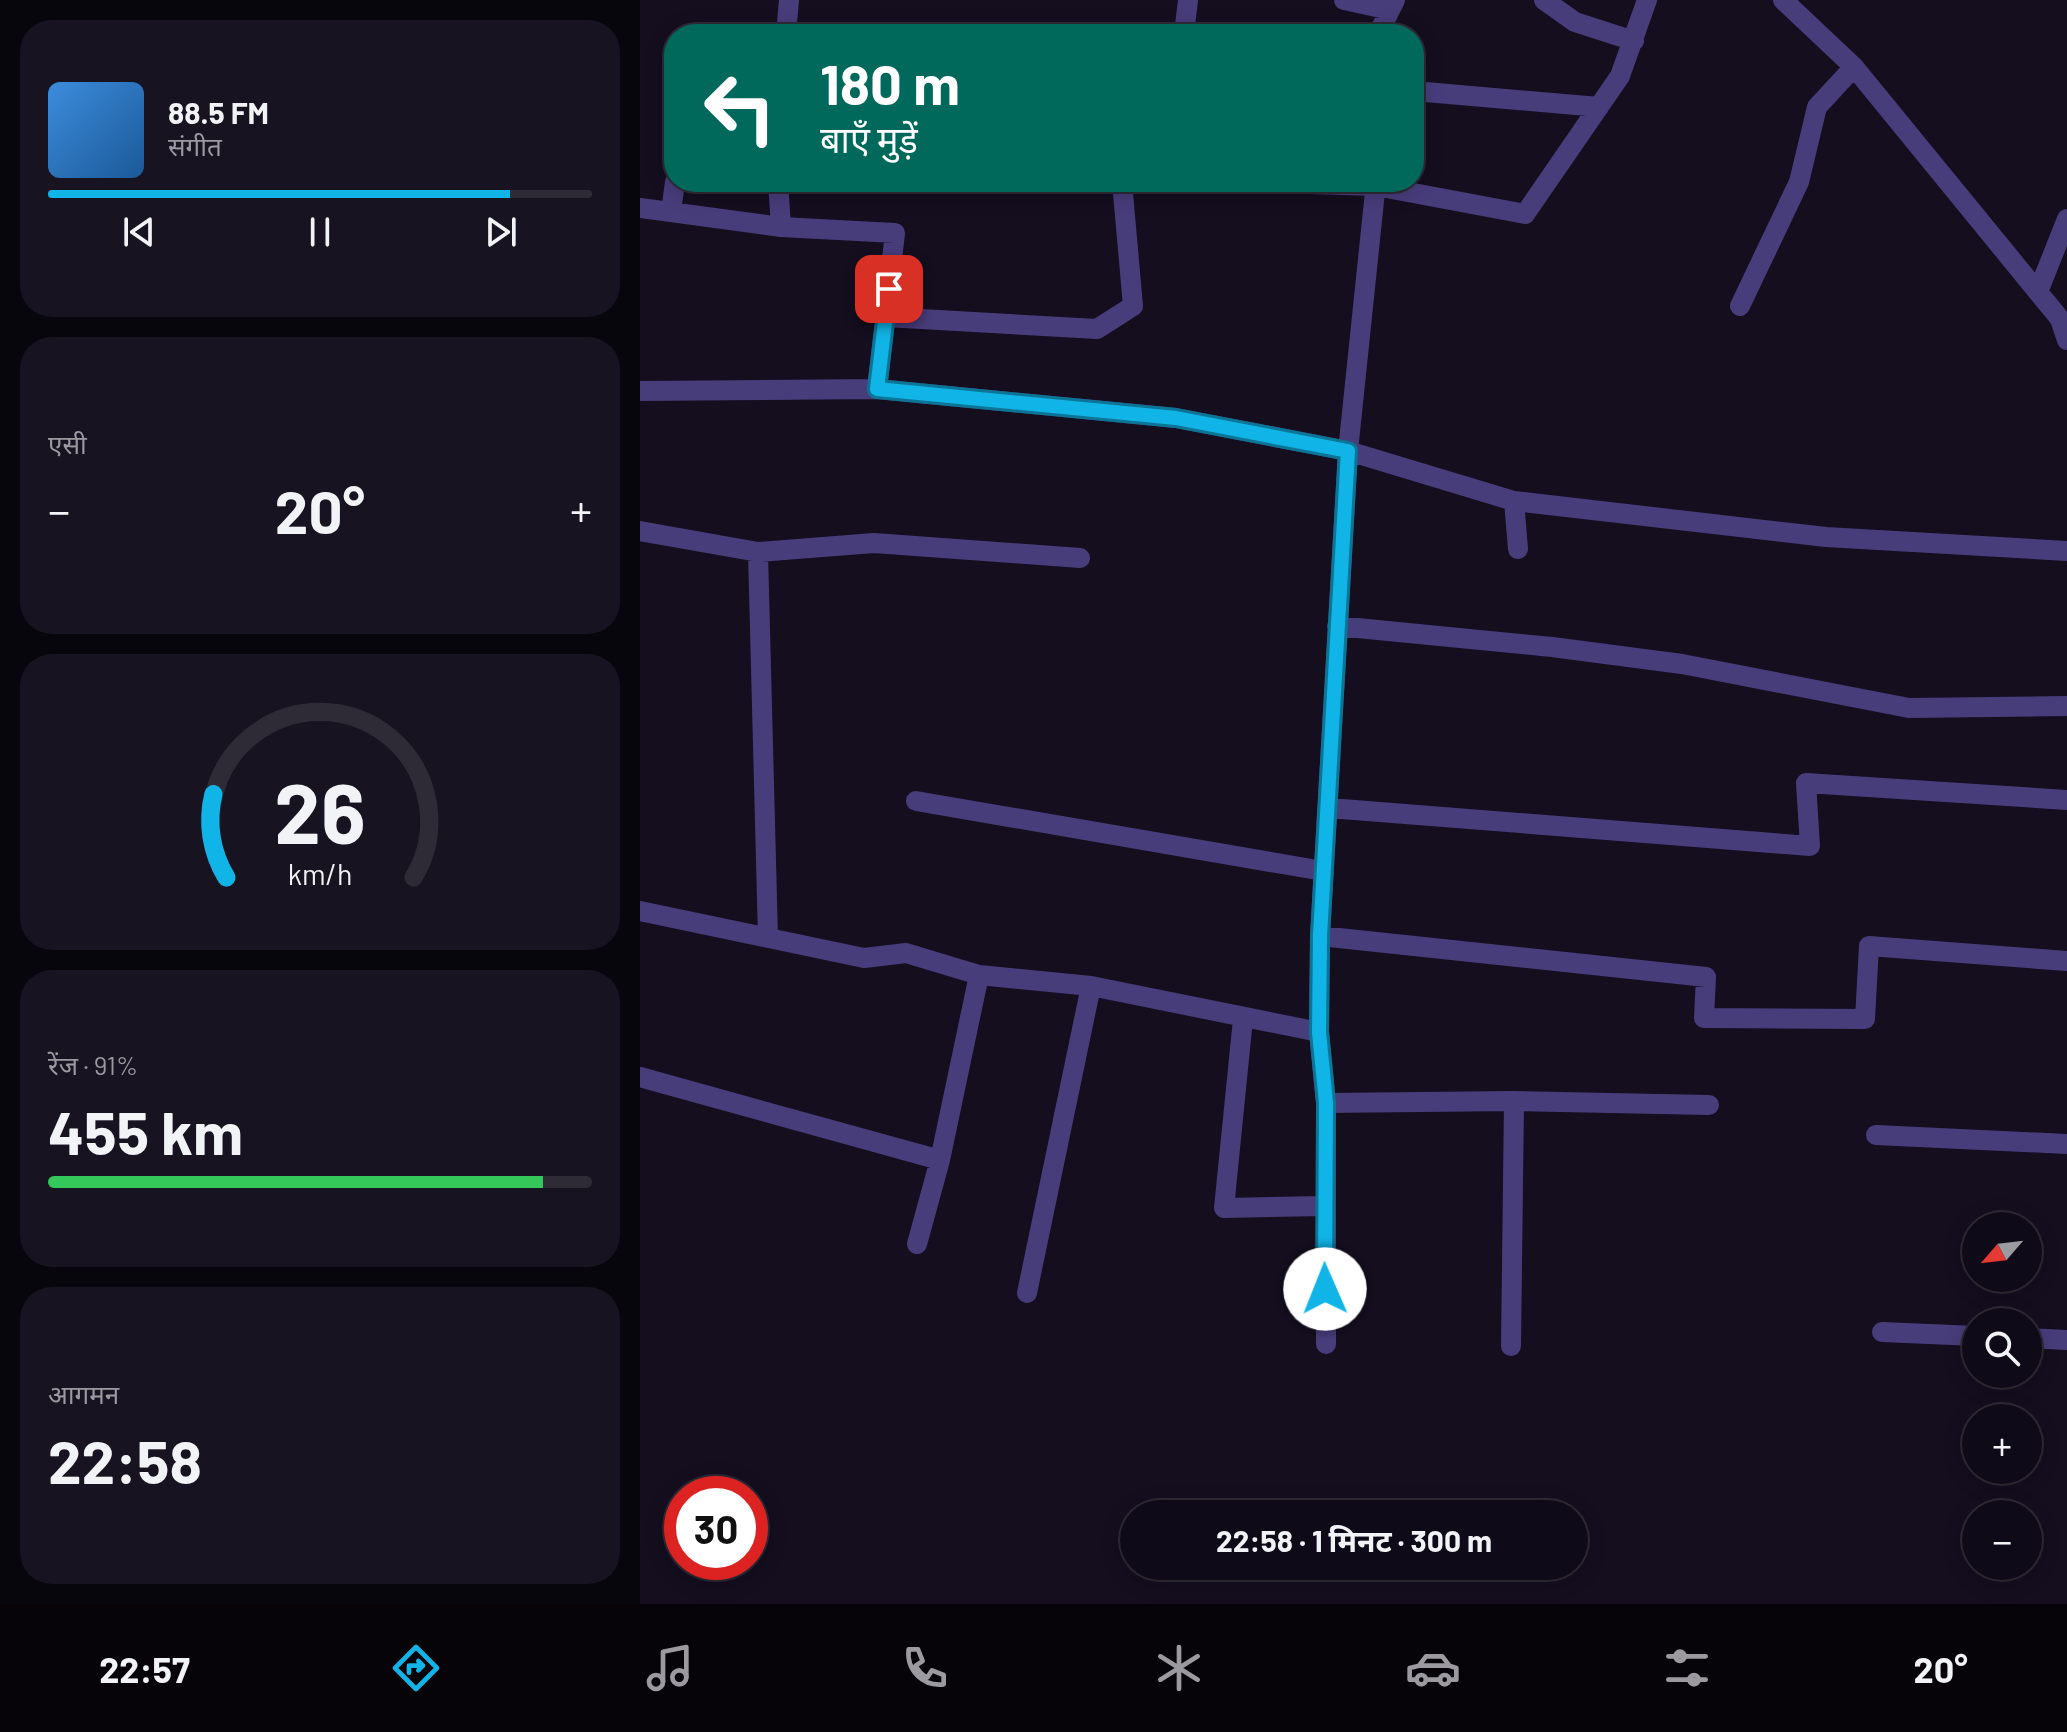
<!DOCTYPE html>
<html lang="hi">
<head>
<meta charset="utf-8">
<style>
  :root { --surface:#0f0a17; --page:#181320; --text:#f1f3f6; --muted:#9b9aa1; --line:#2f2b36; --accent:#11b4e7 }
  body { margin:0; font-family:Barlow,"Noto Sans Devanagari",sans-serif; background:var(--page); color:var(--text); height:100vh; display:flex; flex-direction:column; font-size:30px; white-space:nowrap }
  * { box-sizing:border-box; margin:0 }
  p { font-size:26px; color:var(--muted) }
  .icon { flex:none; width:44px; height:44px; fill:none; stroke:currentColor; stroke-width:2; stroke-linecap:round; stroke-linejoin:round }
  .map { position:relative; flex:1; overflow:hidden }
  .panel { display:flex; flex-direction:column; gap:20px; padding:20px; background:#08060d; width:640px }
  .panel>* { flex:none }
  .hud { position:absolute; left:24px; top:24px; width:760px; height:168px; border-radius:32px; box-shadow:0 4px 20px #0003,0 0 0 2px var(--line); background:#00695c; color:#fff; overflow:hidden }
  .needle { width:52px; rotate:242deg }
  .buttons { position:absolute; left:1322px; top:1212px; display:grid; gap:16px }
  .buttons a { display:grid; place-items:center; width:80px; height:80px; border-radius:50%; background:var(--surface); box-shadow:0 4px 20px #0003,0 0 0 2px var(--line); font-size:40px }
  .speed { position:absolute; left:24px; top:1476px; display:flex; gap:16px; font-size:40px; font-weight:700; text-align:center }
  .speed>* { display:grid; place-content:center; width:104px; height:104px; border-radius:50%; background:var(--surface); box-shadow:0 4px 20px #0003,0 0 0 2px var(--line); line-height:1 }
  .speed .limit { border:12px solid #d22; background:#fff; color:#111 }
  .pin { position:absolute; display:grid; place-items:center; width:68px; height:68px; color:#fff; margin:-34px; border-radius:16px; box-shadow:0 4px 12px #0006 }
  .me { position:absolute; width:88px; margin:-44px; rotate:359deg; stroke-linejoin:round; filter:drop-shadow(0 0 6px #0008) }
  .turn { display:flex; align-items:center; gap:28px; height:168px; padding:0 24px; font-size:36px }
  .turn .icon { width:104px; height:104px; stroke-width:2.5 }
  .turn b { display:block; font-size:56px; line-height:68px }
  .big { font-size:60px; font-weight:700; line-height:1.1 }
  .panel .widget { flex:1; display:flex; flex-direction:column; justify-content:center; gap:12px; min-width:0; padding:0 28px; border-radius:32px; background:var(--page) }
  .panel .dial { align-items:center; gap:0 }
  .dial svg { height:208px; overflow:visible; fill:none; stroke:var(--line); stroke-width:7; stroke-linecap:round; text-anchor:middle }
  .dial text { fill:var(--text); stroke:none }
  .song { display:flex; align-items:center; gap:24px }
  .cover { width:96px; height:96px; border-radius:12px; background:linear-gradient(135deg,hsl(210 70% 55%),hsl(210 70% 35%)) }
  .played { height:8px; border-radius:4px; background:linear-gradient(90deg,var(--accent) 85%,var(--line) 85%) }
  .keys { display:flex; justify-content:space-around; direction:ltr }
  .heat { display:flex; justify-content:space-between; align-items:center; font-size:44px; direction:ltr }
  .charge { height:12px; border-radius:6px; background:linear-gradient(90deg,#34c759 91%,var(--line) 0) }
  .trip { position:absolute; left:480px; top:1500px; width:468px; height:80px; border-radius:40px; background:var(--surface); box-shadow:0 4px 20px #0003,0 0 0 2px var(--line); font-weight:700; line-height:80px; text-align:center }
  .menu { display:flex; height:128px; justify-content:space-around; align-items:center; background:#060409; color:var(--muted) }
  .menu .icon { width:56px; height:56px }
  .menu .current { color:var(--accent) }
  .menu b { font-size:36px; color:var(--text) }
  main { display:flex; flex:1; min-height:0 }
  .map>svg:first-child { display:block }
  .lines { fill:none; stroke-linecap:round; stroke-linejoin:round }
  .minor { stroke:#483d7b; stroke-width:20 }
  .route-casing { stroke:#0b7596; stroke-width:20 }
  .route { stroke:#11b4e7; stroke-width:14 }
</style>
</head>
<body>
<main>
<section class="panel">
<div class="widget">
<div class="song"><i class="cover"></i><div><b>88.5 FM</b><p>संगीत</p></div></div>
<div class="played"></div>
<div class="keys"><svg class="icon" aria-label="previous" viewBox="0 0 24 24"><path d="M18 5L8 12l10 7zM5 5v14"/></svg><svg class="icon" aria-label="pause" viewBox="0 0 24 24"><path d="M8 5v14M16 5v14"/></svg><svg class="icon" aria-label="next" viewBox="0 0 24 24"><path d="M6 5l10 7-10 7zM19 5v14"/></svg></div>
</div>
<div class="widget"><p>एसी</p>
<div class="heat"><a>−</a><b class="big">20°</b><a>+</a></div>
</div>
<div class="widget dial"><svg viewBox="0 0 100 80">
<path d="M14 69A42 42 0 1 1 86 69"/>
<path d="M14 69A42 42 0 0 1 9 37" stroke="#11b4e7"/>
<text x="50" y="56" font-size="32" font-weight="700">26</text>
<text x="50" y="72" font-size="11">km/h</text>
</svg></div>
<div class="widget"><p>रेंज · 91%</p><b class="big">455 km</b><div class="charge"></div></div>
<div class="widget"><p>आगमन</p><b class="big">22:58</b></div>
</section>
<div class="map">
<svg width="1427" height="1604" viewBox="0 0 1427 1604">
  <rect width="100%" height="100%" fill="#140e1f"/>
  <g class="lines">
    <path class="minor" d="M704 0 750 10
      M904 0 935 22 994 41
      M1143 0 1214 67 1420 319 1427 340
      M146 34 149 0
      M544 34 548 0
      M738 34 755 0
      M774 91 959 107
      M138 182 141 227
      M607 182 736 186 885 214 980 76 1007 0
      M0 208 141 227 255 233 237 389 536 418 708 451 874 501 1186 537 1427 551
      M31 212 35 182
      M1398 292 1427 219
      M1100 306 1159 182 1177 107 1214 67
      M246 317 457 329 493 306 482 182
      M0 391 237 389
      M874 501 878 549
      M0 531 118 552 234 543 440 558
      M118 552 128 938
      M697 626 912 647 1042 664 1269 708 1427 706
      M276 801 683 871
      M689 808 1170 846 1166 783 1427 800
      M0 911 224 958 266 953 339 975 451 986 679 1032
      M680 936 1066 977 1064 1018 1225 1019 1229 946 1427 961
      M603 1019 584 1208 684 1206
      M0 1077 300 1160
      M686 1103 874 1101 1069 1105
      M1236 1135 1427 1144
      M277 1244 300 1160 339 975
      M387 1293 451 986
      M1242 1332 1336 1336
      M1388 1338 1427 1340
      M686 1344V1103L679 1032 680 936 708 451 736 182
      M871 1346 874 1101"/>
  </g>
  <g class="lines">
    <defs>
      <path id="route" d="M249 289 237 389 536 418 708 451 680 936 679 1032 686 1103 685 1289"/>
    </defs>
    <use href="#route" class="route-casing"/>
    <use href="#route" class="route"/>
  </g>
</svg>
<div class="buttons">
<a><svg class="needle" viewBox="-14 -14 28 28"><path d="M0-13l5 13h-10z" fill="#e53935"/><path d="M0 13l5-13h-10z" fill="#9b9aa1"/></svg></a>
<a><svg class="icon" aria-label="search" viewBox="0 0 24 24"><circle cx="10" cy="10" r="6"/><path d="M15 15l6 6"/></svg></a>
<a>+</a>
<a>−</a>
</div>
<div class="speed"><div class="limit">30</div></div>
<div class="pin" style="left:249px;top:289px;background:#d93025"><svg class="icon" aria-label="arrive" viewBox="0 0 24 24"><path d="M6 21V4h12l-3 4 3 4H6"/></svg></div>
<svg class="me" style="left:685px;top:1289px" viewBox="-20 -20 40 40"><circle r="19" fill="#fff"/><path d="M0-13L10 11 0 6-10 11z" fill="#11b4e7"/></svg>
<div class="trip">22:58 · 1 मिनट · 300 m</div>
<div class="hud">
<div class="turn"><svg class="icon" aria-label="left" viewBox="0 0 24 24"><path d="M17 20v-9H6M10 6l-5 5 5 5"/></svg><div><b>180 m</b>बाएँ मुड़ें</div></div>
</div>
</div>
</main>
<nav class="menu">
<b>22:57</b>
<svg class="icon current" aria-label="directions" viewBox="0 0 24 24"><path d="M12 3l9 9-9 9-9-9zM9 14v-3h6M13 9l2 2-2 2"/></svg>
<svg class="icon" aria-label="music" viewBox="0 0 24 24"><path d="M9 18V5l10-2v13"/><circle cx="6" cy="18" r="3"/><circle cx="16" cy="16" r="3"/></svg>
<svg class="icon" aria-label="phone" viewBox="0 0 24 24"><path d="M5 4h4l2 5-3 2q2 4 5 5l2-3 5 2v4C11 20 4 13 5 4z"/></svg>
<svg class="icon" aria-label="climate" viewBox="0 0 24 24"><path d="M12 3v18M4 7l16 10M4 17L20 7"/></svg>
<svg class="icon" aria-label="car" viewBox="0 0 24 24"><path d="M5 17H2v-5l4-1 3-4h7l3 4 3 1v5h-3M9 17h6M6 11h13"/><circle cx="7" cy="17" r="2"/><circle cx="17" cy="17" r="2"/></svg>
<svg class="icon" aria-label="filters" viewBox="0 0 24 24"><path d="M4 7h16M4 17h16"/><circle cx="9" cy="7" r="2"/><circle cx="15" cy="17" r="2"/></svg>
<b>20°</b>
</nav>
</body>
</html>
